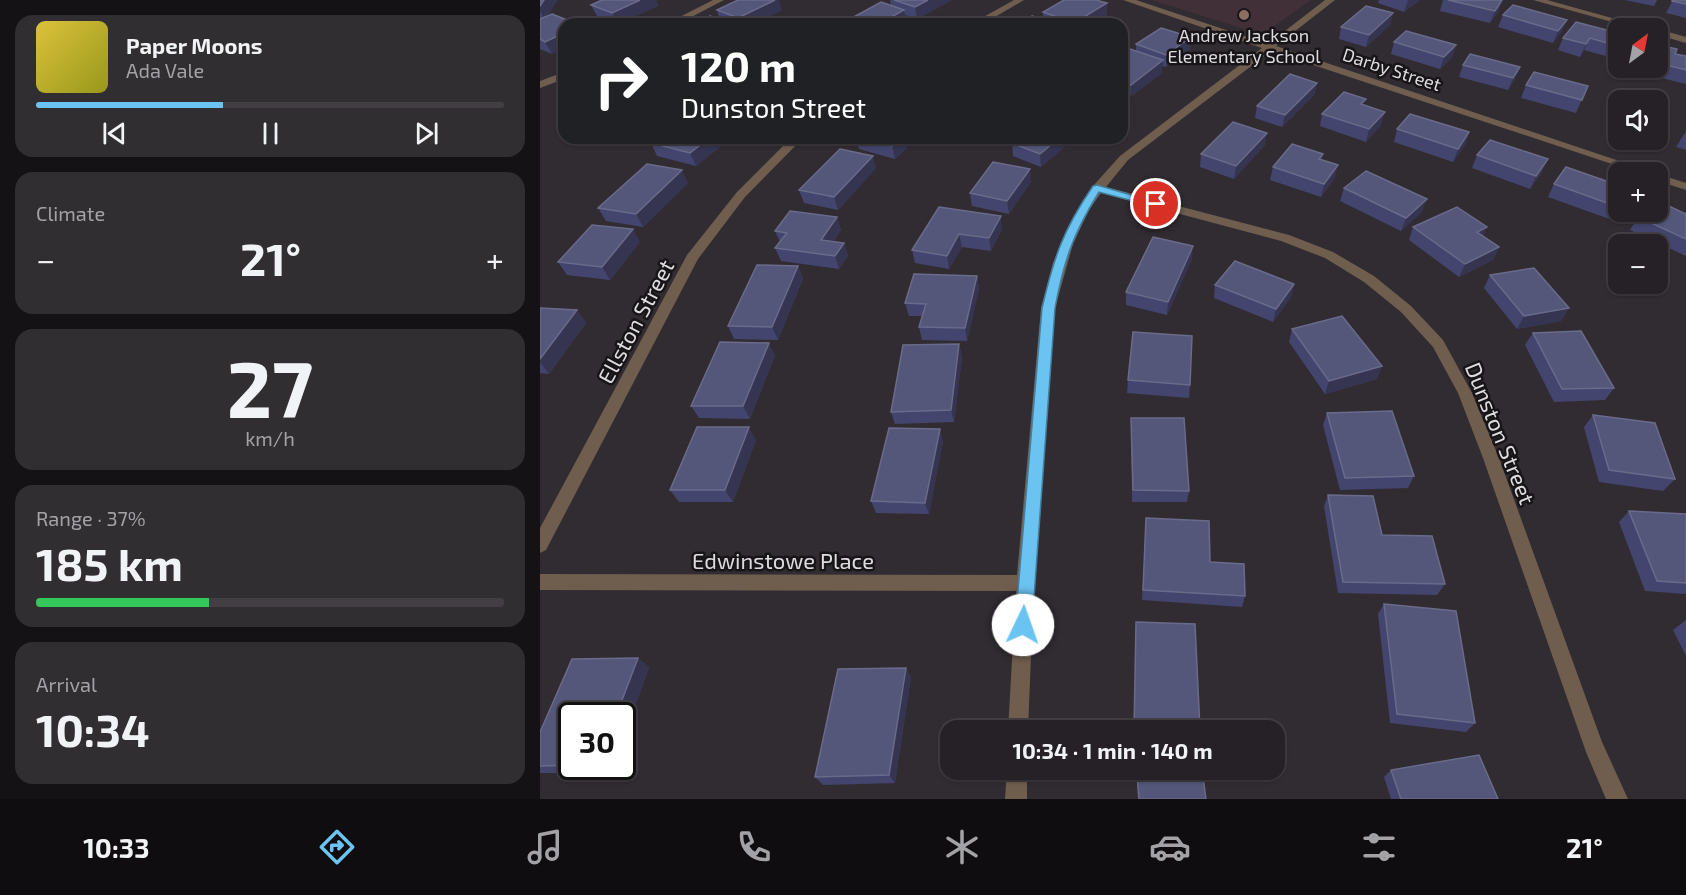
<!DOCTYPE html>
<html lang="en">
<head>
<meta charset="utf-8">
<style>
  :root { --surface:#252126; --page:#312e32; --text:#f1f3f6; --muted:#a3a3a7; --line:#423e43; --accent:#6ac3f1 }
  body { margin:0; font-family:"Exo 2",sans-serif; background:var(--page); color:var(--text); height:100vh; display:flex; flex-direction:column; font-size:22px; white-space:nowrap }
  * { box-sizing:border-box; margin:0 }
  p { font-size:20px; color:var(--muted) }
  .icon { flex:none; width:33px; height:33px; fill:none; stroke:currentColor; stroke-width:2; stroke-linecap:round; stroke-linejoin:round }
  .map { position:relative; flex:1; overflow:hidden }
  .details { display:flex; flex-direction:column; gap:15px; padding:15px; background:#141215; width:540px }
  .details>* { flex:none }
  .hud { position:absolute; left:18px; top:18px; width:570px; height:126px; border-radius:18px; box-shadow:0 2px 4px #0004,0 0 0 2px var(--line); background:#202124; color:#fff; overflow:hidden }
  .needle { width:39px; rotate:32deg }
  .controls { position:absolute; left:1068px; top:18px; display:grid; gap:12px }
  .controls a { display:grid; place-items:center; width:60px; height:60px; border-radius:12px; background:var(--surface); box-shadow:0 2px 4px #0004,0 0 0 2px var(--line); font-size:30px }
  .speed { position:absolute; left:18px; top:702px; display:flex; gap:12px; font-size:30px; font-weight:700; text-align:center }
  .speed>* { display:grid; place-content:center; width:78px; height:78px; border-radius:50%; background:var(--surface); box-shadow:0 2px 4px #0004,0 0 0 2px var(--line); line-height:1 }
  .speed .limit { border:3px solid #111; border-radius:9px; background:#fff; color:#111 }
  .pin { position:absolute; display:grid; place-items:center; width:51px; height:51px; color:#fff; margin:-26px; border:3px solid #fff; border-radius:50%; box-shadow:0 2px 6px #0007 }
  .me { position:absolute; width:66px; margin:-33px; rotate:3deg; stroke-linejoin:round; filter:drop-shadow(0 0 4px #0008) }
  .turn { display:flex; align-items:center; gap:21px; height:126px; padding:0 24px; font-size:27px }
  .turn .icon { width:78px; height:78px; stroke-width:2.5 }
  .turn b { display:block; font-size:42px; line-height:51px }
  .big { font-size:45px; font-weight:700; line-height:1.1 }
  .details .tile { flex:1; display:flex; flex-direction:column; justify-content:center; gap:9px; min-width:0; padding:0 21px; border-radius:18px; background:var(--page) }
  .details .dial { align-items:center; gap:0 }
  .dial b { font-size:78px; line-height:1 }
  .song { display:flex; align-items:center; gap:18px }
  .cover { width:72px; height:72px; border-radius:9px; background:linear-gradient(135deg,hsl(50 70% 55%),hsl(60 70% 35%)) }
  .played { height:6px; border-radius:3px; background:linear-gradient(90deg,var(--accent) 40%,var(--line) 40%) }
  .keys { display:flex; justify-content:space-around; direction:ltr }
  .heat { display:flex; justify-content:space-between; align-items:center; font-size:33px; direction:ltr }
  .charge { height:9px; border-radius:4px; background:linear-gradient(90deg,#34c759 37%,var(--line) 0) }
  .trip { position:absolute; left:400px; top:720px; width:345px; height:60px; border-radius:18px; background:var(--surface); box-shadow:0 2px 4px #0004,0 0 0 2px var(--line); font-weight:700; line-height:60px; text-align:center }
  .tabs { display:flex; height:96px; justify-content:space-around; align-items:center; background:#0f0d0f; color:var(--muted) }
  .tabs .icon { width:42px; height:42px }
  .tabs .current { color:var(--accent) }
  .tabs b { font-size:27px; color:var(--text) }
  main { display:flex; flex:1; min-height:0 }
  .map>svg:first-child { display:block }
  .education { fill:#423039 }
  .lines { fill:none; stroke-linecap:round; stroke-linejoin:round }
  .minor { fill:#6f5d4e; fill-rule:evenodd }
  .wall { fill:#44456e }
  .shaded-wall { fill:#353451 }
  .building { fill:#54567a; stroke:#6a6b8a; stroke-width:1.5 }
  .route { fill:#6ac3f1; stroke:#457f9d; stroke-width:1.5 }
  .education-dot { fill:#8d6e63; stroke:#181518; stroke-width:2 }
  .labels { text-anchor:middle; dominant-baseline:central; stroke-width:5; stroke-linejoin:round; paint-order:stroke }
  .far-poi-label { font-size:18px; fill:#dfdce0; stroke:#181518 }
  .far-street-label { font-size:18px; fill:#dfdce0; stroke:#181518 }
  .street-label { font-size:22px; fill:#dfdce0; stroke:#181518 }
</style>
</head>
<body>
<main>
<section class="details">
<div class="tile">
<div class="song"><i class="cover"></i><div><b>Paper Moons</b><p>Ada Vale</p></div></div>
<div class="played"></div>
<div class="keys"><svg class="icon" aria-label="previous" viewBox="0 0 24 24"><path d="M18 5L8 12l10 7zM5 5v14"/></svg><svg class="icon" aria-label="pause" viewBox="0 0 24 24"><path d="M8 5v14M16 5v14"/></svg><svg class="icon" aria-label="next" viewBox="0 0 24 24"><path d="M6 5l10 7-10 7zM19 5v14"/></svg></div>
</div>
<div class="tile"><p>Climate</p>
<div class="heat"><a>−</a><b class="big">21°</b><a>+</a></div>
</div>
<div class="tile dial"><b>27</b><p>km/h</p></div>
<div class="tile"><p>Range · 37%</p><b class="big">185 km</b><div class="charge"></div></div>
<div class="tile"><p>Arrival</p><b class="big">10:34</b></div>
</section>
<div class="map">
<svg width="1146" height="799" viewBox="0 0 1146 799">
  <rect width="100%" height="100%" fill="#312c32"/>
  <path class="education" d="M612 0H771L729 30 717 33Z"/>
  <g class="lines">
    <path class="minor" d="M173 0H184L138 24H126Z
      M474 0H484L443 24H431Z
      M583 0H596L728 44 785 0H795L736 46 1112 172H1096L731 51 588 160 566 187 749 235 793 252 834 276 871 306 903 340 932 393 959 458 1062 742 1088 799H1066L1046 752 943 458 918 393 893 347 861 312 824 282 785 258 741 241 561 193 549 210 533 244 515 308 494 583 488 730H468L476 591 0 590V574L477 575 501 308 513 263 528 227 553 186 580 156 722 48Z
      M993 0H1007L1108 28H1094Z
      M1118 29 1146 37V43L1118 35Z
      M24 72V79L0 88V81Z
      M251 138H263L205 197 158 259 6 550 0 553V528L147 255 197 192Z
      M1118 174 1146 183V190L1118 181Z
      M467 770H487V799H465Z"/>
  </g>
  <path class="wall" d="M0 0 8 16 12 54 0 49Z
    M62 0H116L118 6 77 24 57 16 51 5Z
    M350 0H412L377 19 365 15 366 22 351 6Z
    M839 0H880L864 12 838 3Z
    M903 0H962L958 12 950 23 900 11Z
    M1085 0H1117L1114 6Z
    M1133 0H1146V18L1126 13Z
    M177 10H242L214 24H154L180 20Z
    M503 12 567 15 552 24H479L503 19Z
    M853 13 850 25 826 47 799 39 801 27Z
    M963 15 1022 31 1013 43 958 27Z
    M1078 33V58L1077 59 1044 50 1040 57 1018 50 1023 38Z
    M651 37 650 50 626 67 622 66V73L590 97 582 94V55L596 52V44Z
    M854 42 916 45 912 57 900 69 851 54Z
    M1118 45 1135 54 1146 56V84L1097 72 1099 68H1118Z
    M930 54 975 79 968 90 919 77 923 65Z
    M777 83 774 95 742 127 715 118 717 106Z
    M986 85 1048 86 1036 113 981 98Z
    M1079 97 1078 100V129L1066 125Z
    M824 105 841 125 826 142 780 126 782 114Z
    M1118 107 1122 126 1118 134Z
    M857 129 929 132 925 145 913 162 854 142Z
    M1146 131V150L1136 147Z
    M191 138 156 166 117 156 111 143Z
    M316 138H377L355 159 319 149Z
    M478 138H535L501 167 473 156 472 143Z
    M725 145 694 179 660 167 661 154Z
    M783 154 781 160 795 178 781 197 730 180 733 167Z
    M937 155 1002 172 990 189 932 168Z
    M336 168 298 210 264 203 259 190Z
    M491 182 469 214 432 206 430 193Z
    M148 183 103 227 66 221 58 208Z
    M1014 184 1078 185V212H1081L1075 221 1008 197Z
    M804 188 882 212 861 231 800 201Z
    M399 207 462 229 451 251 422 247 409 269 375 263 372 250Z
    M1146 214V256L1090 230 1098 217Z
    M297 217 301 230 294 241 304 243 308 256 299 269 241 261 235 248 240 242 235 231Z
    M873 227 943 236 959 247 953 260 919 277 869 240Z
    M100 242 70 280 27 275 18 262Z
    M652 259 627 315 586 305V292Z
    M258 266 263 279 238 340 194 339 188 326Z
    M950 275 1029 308 1021 321 977 329 944 288Z
    M437 276 439 289 427 341 382 340 379 327 382 316H369L365 303Z
    M754 284 751 297 733 322 674 298 675 285Z
    M0 308 37 310 46 323 9 374 0 373Z
    M752 329 842 366 837 379 785 394 749 342Z
    M993 333 1074 388 1065 400 1014 402 985 345Z
    M419 344 422 357 414 422 355 424 351 412Z
    M235 355 210 419 159 418 151 406Z
    M588 380 650 385 649 398 587 393Z
    M787 413 874 476 868 488 800 490 783 425Z
    M1053 415 1135 479 1123 491 1059 482 1044 427Z
    M591 418 649 491 647 502H592Z
    M216 440 193 502H139L130 490Z
    M403 441 389 514 336 513 331 501Z
    M788 495 842 535 905 584 897 595 798 593 784 506Z
    M1089 511 1146 514V594L1105 591 1079 522Z
    M606 518 670 562 705 596 702 607 602 600Z
    M844 604 935 723 926 732 850 723 838 614Z
    M1146 620V656L1133 630Z
    M98 658 109 668 82 741V716H32V766H73L71 773H0V732Z
    M366 668 371 677 355 783 283 785 275 777Z
    M851 770 958 799H851L844 777Z
    M597 773 666 799H598L597 781Z"/>
  <path class="shaded-wall" d="M4 0H18L5 20 0 11V6Z
    M100 0H116L118 6 78 24 72 13Z
    M235 0H239L242 10 214 24H201L198 18Z
    M388 0H412L377 19 375 7Z
    M868 0H880L864 12Z
    M962 0 958 12 950 23 955 11Z
    M567 3V15L552 24H534Z
    M364 10 366 22 362 24H339Z
    M853 13 850 25 826 47 829 35Z
    M1027 20 1022 31 1013 43 1018 31Z
    M24 33V48L12 54 5 42Z
    M651 37 650 50 626 67V55Z
    M1050 38 1044 50 1040 57 1046 44Z
    M916 45 912 57 900 69 904 57Z
    M623 60 622 73 590 97 591 85Z
    M980 67 975 79 968 90 973 78Z
    M777 83 774 95 742 127 745 115Z
    M845 112 841 125 826 142 829 129Z
    M929 132 925 145 913 162 918 149Z
    M727 133 725 145 694 179 696 166Z
    M169 138H191L156 166 150 153Z
    M361 138H377L355 159 352 146Z
    M519 138H535L501 167 500 154Z
    M333 156 336 168 298 210 294 197Z
    M1008 159 1002 172 990 189 996 176Z
    M798 165 795 178 781 197 784 184Z
    M490 169 491 182 469 214 467 201Z
    M142 170 148 183 103 227 96 214Z
    M887 199 882 212 861 231 866 218Z
    M461 216 462 229 451 251 449 238Z
    M297 217 301 230 286 253 281 240Z
    M947 227 941 240 937 232Z
    M93 229 100 242 70 280 62 267Z
    M419 234 422 247 409 269 407 256Z
    M304 243 308 256 299 269 295 256Z
    M653 246 652 259 627 315 628 302Z
    M959 247 953 260 919 277 925 264Z
    M258 266 263 279 238 340 232 327Z
    M437 276 439 289 427 341 425 328Z
    M754 284 751 297 733 322 736 309Z
    M1029 308 1021 321 977 329 984 316Z
    M37 310 46 323 9 374 0 362V359Z
    M229 343 235 355 210 419 203 406Z
    M419 344 422 357 414 422 411 410Z
    M842 366 837 379 785 394 789 381Z
    M209 427 216 440 193 502 185 490Z
    M400 429 403 441 389 514 385 503Z
    M98 658 109 668 82 741V716H76Z
    M366 668 371 677 355 783 349 775Z
    M60 766H73L71 773Z"/>
  <path class="building" d="M0 0H4L0 6Z
    M62 0H100L72 13 51 5Z
    M198 0H235L198 18 177 10Z
    M354 0H388L375 7Z
    M524 0H556L567 3 534 23 503 12Z
    M908 0H962L955 11Z
    M1133 0H1146V4L1132 1Z
    M341 2 364 10 339 24H301Z
    M973 5 1027 20 1018 31 963 15Z
    M826 6 853 13 829 35 801 27Z
    M12 14 37 24H24V33L5 42 0 39V19Z
    M170 16 191 24H154Z
    M492 16 519 24H479Z
    M1036 22 1078 33V46L1050 38 1046 44 1023 38Z
    M621 28 651 37 626 55 596 44Z
    M866 31 916 45 904 57 854 42Z
    M1118 45 1137 49 1135 54 1146 56V70L1118 63Z
    M590 49 623 60 591 85 582 82V55Z
    M930 54 980 67 973 78 923 65Z
    M994 72 1048 86 1042 100 986 85Z
    M750 74 777 83 745 115 717 106Z
    M804 92 826 99 821 104 845 112 829 129 782 114Z
    M1079 97 1091 100H1078V114L1073 113Z
    M1118 107 1128 110 1122 126 1118 125Z
    M870 114 929 132 918 149 857 129Z
    M693 122 727 133 696 166 661 154Z
    M118 138H169L150 153 111 143Z
    M322 138H361L352 146Z
    M478 138H519L500 154 472 143Z
    M950 140 1008 159 996 176 937 155Z
    M752 144 783 154 779 159 798 165 784 184 733 167Z
    M300 149 333 156 294 197 259 190Z
    M453 162 490 169 467 201 430 193Z
    M107 164 142 170 96 214 58 208Z
    M1026 167 1078 185V207L1014 184Z
    M826 171 887 199 866 218 804 188Z
    M1118 201 1146 214V239L1098 217 1104 212H1118Z
    M399 207 461 216 449 238 419 234 407 256 372 250Z
    M917 207 947 227 937 232 959 247 925 264 873 227Z
    M250 211 297 217 281 240 304 243 295 256 235 248 247 233 235 231Z
    M52 225 93 229 62 267 18 262Z
    M613 237 653 246 628 302 586 292Z
    M695 261 754 284 736 309 675 285Z
    M217 265 258 266 232 327 188 326Z
    M994 268 1029 308 984 316 950 275Z
    M374 274 437 276 425 328 379 327 386 304 365 303Z
    M0 308 37 310 0 359Z
    M802 316 842 366 789 381 752 329Z
    M1041 331 1074 388 1022 389 993 333Z
    M593 332 652 336 650 385 588 380Z
    M180 342 229 343 203 406H151Z
    M419 344 411 410 351 412 363 345Z
    M852 411 874 476 805 478 787 413Z
    M1053 415 1115 423 1135 479 1069 470Z
    M591 418H644L649 491 593 490Z
    M157 427H209L185 490H130Z
    M349 428 400 429 385 503 331 501Z
    M788 495 833 496 842 535 892 536 905 584 803 582Z
    M1089 511 1146 514V583L1117 581Z
    M606 518 669 521 670 562 704 564 705 596 603 590Z
    M844 604 916 611 935 723 857 714Z
    M596 622 655 624 660 730H594Z
    M98 658 76 716H32V765L0 766V732L32 659Z
    M366 668 349 775 275 777 298 669Z
    M939 755 958 799H861L851 770Z
    M662 770 666 799H599L597 773Z"/>
  <path class="route" d="M557 185 622 204 616 207 559 192C533 234 524 260 515 308L492 625 489 631 483 633 477 631 475 625 502 308C514 257 523 230 553 186Z"/>
  <circle class="education-dot" cx="704" cy="15" r="6"/>
  <g class="labels">
    <g class="far-poi-label">
      <text x="704" y="35">Andrew Jackson<tspan x="704" dy="21">Elementary School</tspan></text>
    </g>
    <g class="far-street-label">
      <text transform="translate(852 69) rotate(18)">Darby Street</text>
    </g>
    <g class="street-label">
      <text transform="translate(95 321) rotate(-62)">Ellston Street</text>
      <text transform="translate(961 433) rotate(68)">Dunston Street</text>
      <text x="243" y="560">Edwinstowe Place</text>
    </g>
  </g>
</svg>
<div class="controls">
<a><svg class="needle" viewBox="-14 -14 28 28"><path d="M0-13l5 13h-10z" fill="#e53935"/><path d="M0 13l5-13h-10z" fill="#a3a3a7"/></svg></a>
<a><svg class="icon" aria-label="sound" viewBox="0 0 24 24"><path d="M4 9h4l5-4v14l-5-4H4zM17 9q2 3 0 6"/></svg></a>
<a>+</a>
<a>−</a>
</div>
<div class="speed"><div class="limit">30</div></div>
<div class="pin" style="left:616px;top:204px;background:#d93025"><svg class="icon" aria-label="arrive" viewBox="0 0 24 24"><path d="M6 21V4h12l-3 4 3 4H6"/></svg></div>
<svg class="me" style="left:483px;top:625px" viewBox="-20 -20 40 40"><circle r="19" fill="#fff"/><path d="M0-13L10 11 0 6-10 11z" fill="#6ac3f1"/></svg>
<div class="trip">10:34 · 1 min · 140 m</div>
<div class="hud">
<div class="turn"><svg class="icon" aria-label="right" viewBox="0 0 24 24"><path d="M7 20v-9h11M14 6l5 5-5 5"/></svg><div><b>120 m</b>Dunston Street</div></div>
</div>
</div>
</main>
<nav class="tabs">
<b>10:33</b>
<svg class="icon current" aria-label="directions" viewBox="0 0 24 24"><path d="M12 3l9 9-9 9-9-9zM9 14v-3h6M13 9l2 2-2 2"/></svg>
<svg class="icon" aria-label="music" viewBox="0 0 24 24"><path d="M9 18V5l10-2v13"/><circle cx="6" cy="18" r="3"/><circle cx="16" cy="16" r="3"/></svg>
<svg class="icon" aria-label="phone" viewBox="0 0 24 24"><path d="M5 4h4l2 5-3 2q2 4 5 5l2-3 5 2v4C11 20 4 13 5 4z"/></svg>
<svg class="icon" aria-label="climate" viewBox="0 0 24 24"><path d="M12 3v18M4 7l16 10M4 17L20 7"/></svg>
<svg class="icon" aria-label="car" viewBox="0 0 24 24"><path d="M5 17H2v-5l4-1 3-4h7l3 4 3 1v5h-3M9 17h6M6 11h13"/><circle cx="7" cy="17" r="2"/><circle cx="17" cy="17" r="2"/></svg>
<svg class="icon" aria-label="filters" viewBox="0 0 24 24"><path d="M4 7h16M4 17h16"/><circle cx="9" cy="7" r="2"/><circle cx="15" cy="17" r="2"/></svg>
<b>21°</b>
</nav>
</body>
</html>
